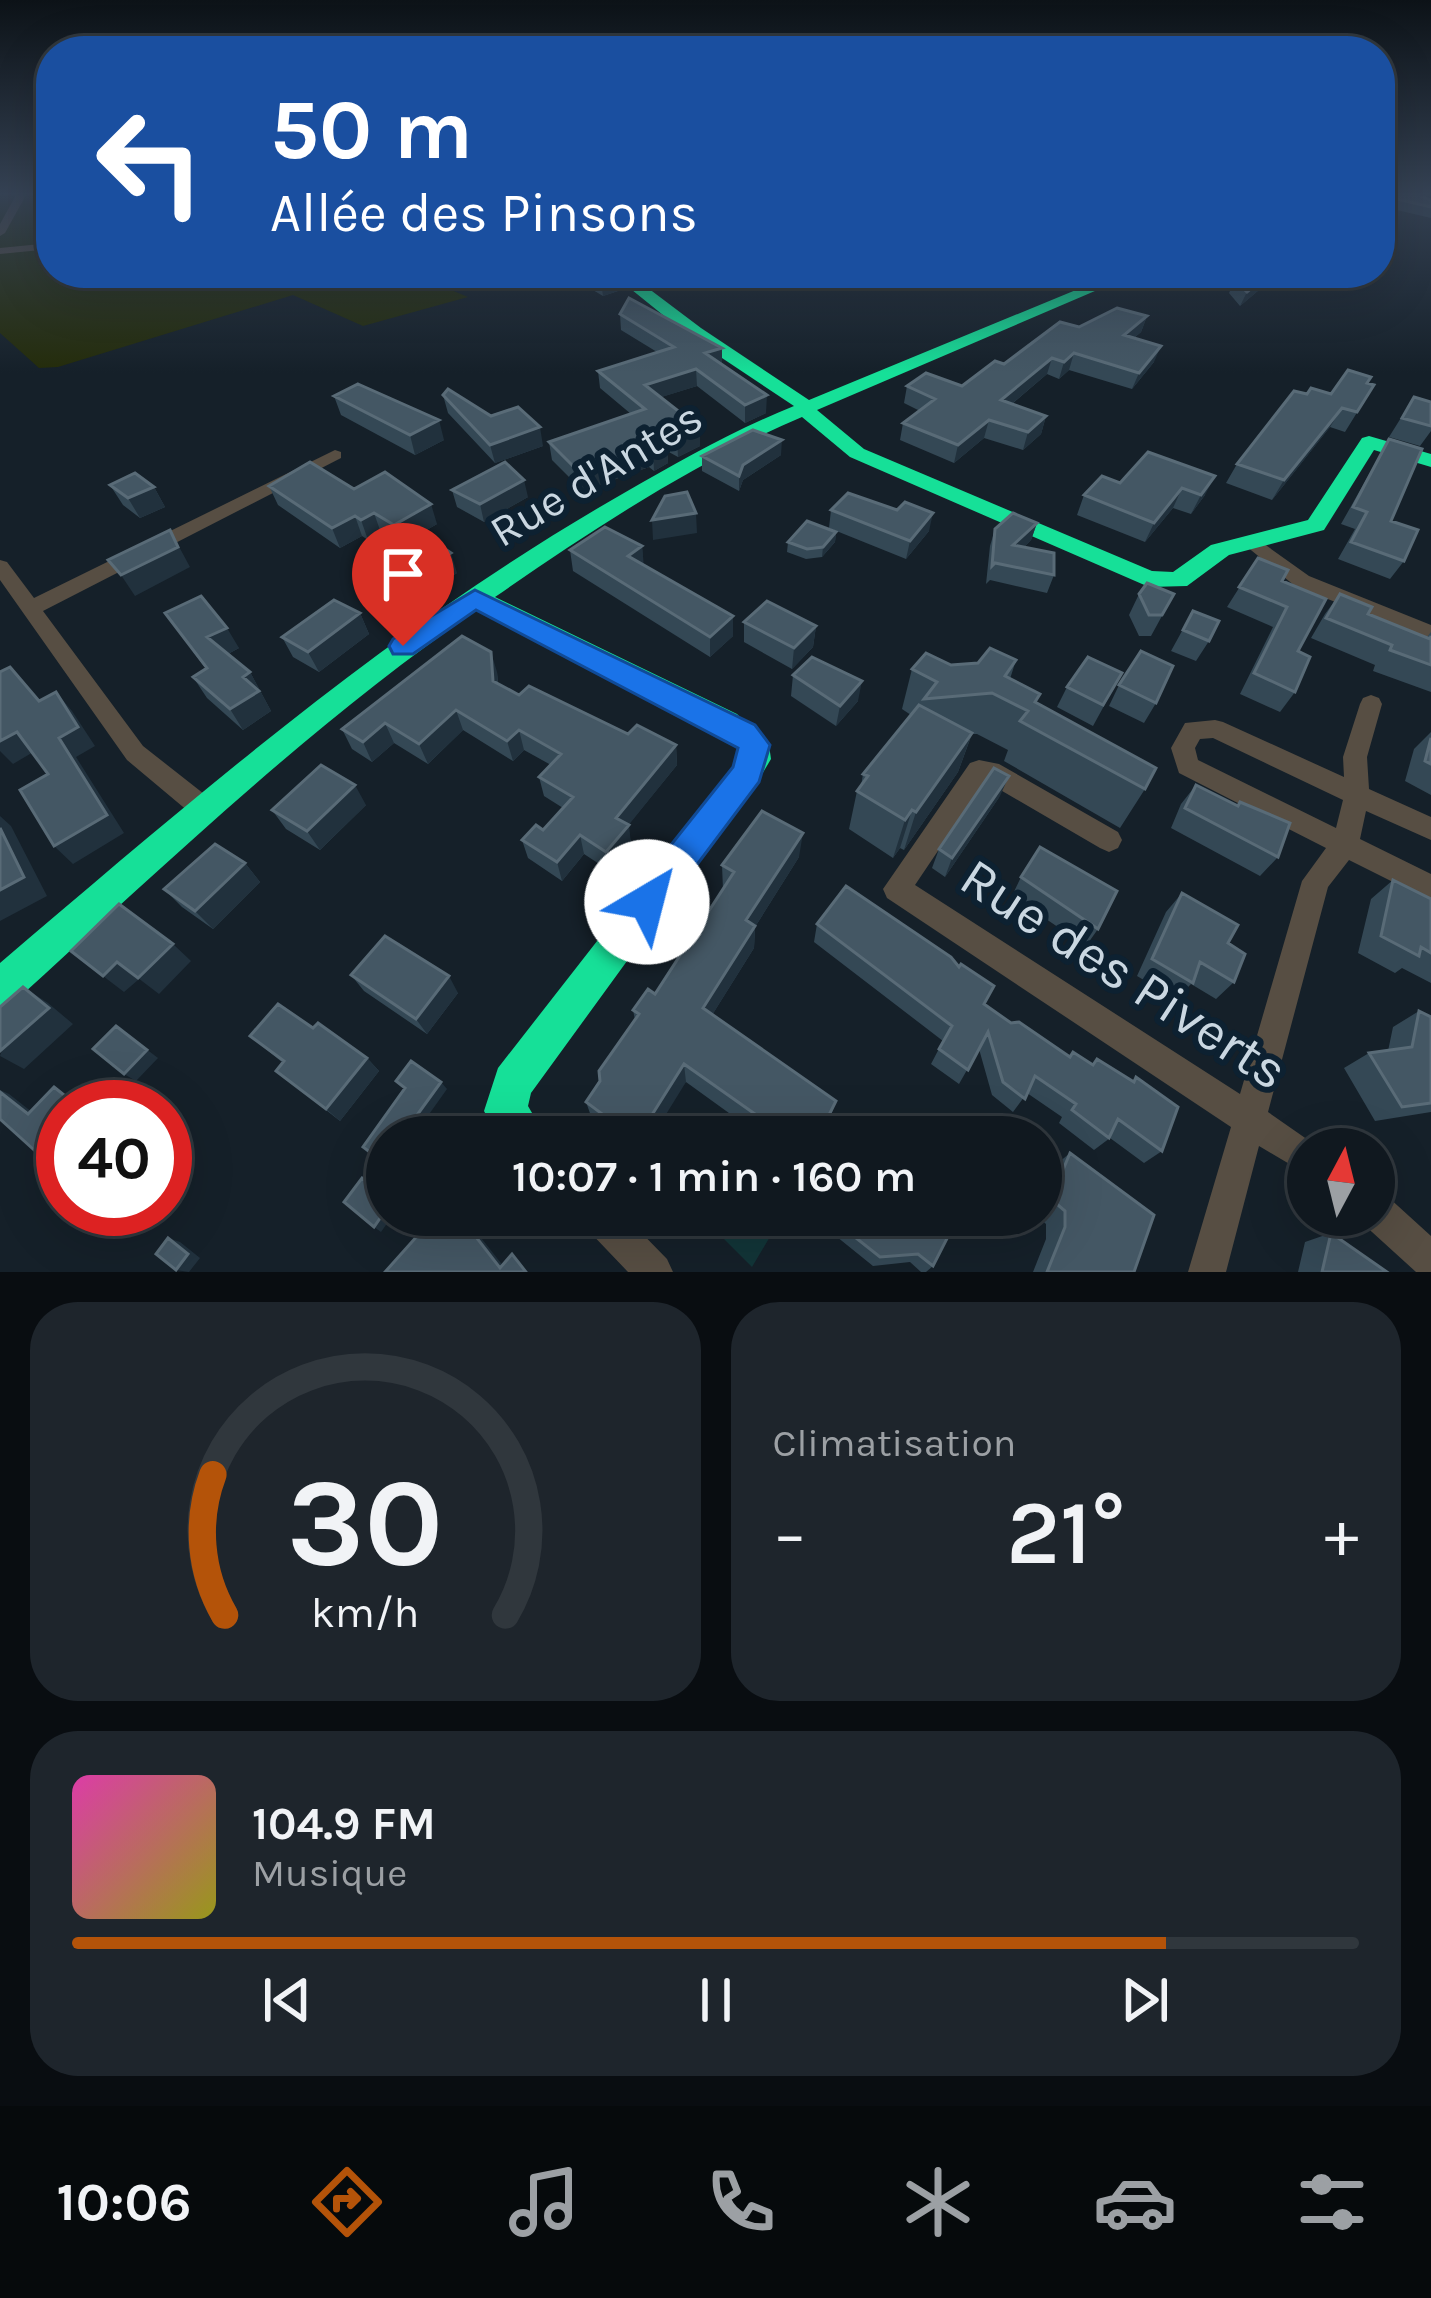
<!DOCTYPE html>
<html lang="fr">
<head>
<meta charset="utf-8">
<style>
  :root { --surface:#10181f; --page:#1e252c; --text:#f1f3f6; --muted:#9ca0a4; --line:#30373d; --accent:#b45309 }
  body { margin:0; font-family:Karla,sans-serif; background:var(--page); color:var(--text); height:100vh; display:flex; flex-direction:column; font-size:45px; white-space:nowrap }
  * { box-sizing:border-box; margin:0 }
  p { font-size:39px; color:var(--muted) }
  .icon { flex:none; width:66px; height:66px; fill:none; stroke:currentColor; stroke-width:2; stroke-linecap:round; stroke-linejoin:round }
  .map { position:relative; height:1272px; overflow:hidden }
  .side { display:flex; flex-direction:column; gap:30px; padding:30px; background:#090d11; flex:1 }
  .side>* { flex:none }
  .hud { position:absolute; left:36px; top:36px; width:1359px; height:252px; border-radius:48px; box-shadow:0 12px 48px #0002,0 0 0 3px var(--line); background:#1a4fa0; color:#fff; overflow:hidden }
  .needle { width:78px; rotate:7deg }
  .buttons { position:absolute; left:1287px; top:1128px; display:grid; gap:24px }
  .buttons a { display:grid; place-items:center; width:108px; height:108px; border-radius:50%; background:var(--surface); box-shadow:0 12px 48px #0002,0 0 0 3px var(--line); font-size:60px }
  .speed { position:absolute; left:36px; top:1080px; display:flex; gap:24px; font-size:60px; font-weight:700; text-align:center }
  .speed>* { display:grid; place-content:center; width:156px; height:156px; border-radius:50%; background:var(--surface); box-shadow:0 12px 48px #0002,0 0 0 3px var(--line); line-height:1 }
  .speed .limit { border:18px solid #d22; background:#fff; color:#111 }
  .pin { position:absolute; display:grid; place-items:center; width:102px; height:102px; color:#fff; margin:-123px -51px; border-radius:50% 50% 50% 0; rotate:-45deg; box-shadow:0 0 12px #0007 }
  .pin .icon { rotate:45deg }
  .me { position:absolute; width:132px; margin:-66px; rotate:37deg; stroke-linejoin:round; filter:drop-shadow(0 0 9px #0008) }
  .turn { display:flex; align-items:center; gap:42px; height:252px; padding:0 36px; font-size:54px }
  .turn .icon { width:156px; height:156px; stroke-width:2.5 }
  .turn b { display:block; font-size:84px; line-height:102px }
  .big { font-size:90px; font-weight:600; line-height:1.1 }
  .side .tile { flex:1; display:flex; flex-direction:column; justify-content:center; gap:18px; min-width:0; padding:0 42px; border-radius:48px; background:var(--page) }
  .side .dial { align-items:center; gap:0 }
  .dial svg { height:312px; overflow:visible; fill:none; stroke:var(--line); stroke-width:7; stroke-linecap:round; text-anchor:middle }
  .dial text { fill:var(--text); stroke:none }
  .song { display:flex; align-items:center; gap:36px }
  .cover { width:144px; height:144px; border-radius:18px; background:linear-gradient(135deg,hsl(320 70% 55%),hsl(60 70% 35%)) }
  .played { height:12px; border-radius:6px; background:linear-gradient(90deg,var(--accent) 85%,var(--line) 85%) }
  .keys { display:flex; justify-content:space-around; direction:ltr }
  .heat { display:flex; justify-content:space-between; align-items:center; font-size:66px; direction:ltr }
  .side .tiles { flex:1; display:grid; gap:30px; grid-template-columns:1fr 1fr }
  .tile:last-child { grid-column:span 2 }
  .trip { position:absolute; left:366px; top:1116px; width:696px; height:120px; border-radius:60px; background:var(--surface); box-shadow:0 12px 48px #0002,0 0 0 3px var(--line); font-weight:600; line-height:120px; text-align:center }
  .menu { display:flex; height:192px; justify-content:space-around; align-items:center; background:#060a0c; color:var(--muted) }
  .menu .icon { width:84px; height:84px }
  .menu .selected { color:var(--accent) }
  .menu b { font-size:54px; color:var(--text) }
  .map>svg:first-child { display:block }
  .green { fill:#242c0a }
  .water { fill:#123538 }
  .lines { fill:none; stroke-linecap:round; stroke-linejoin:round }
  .street { fill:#574e43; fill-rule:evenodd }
  .fast { fill:#16e098; fill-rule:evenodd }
  .wall { fill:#344855 }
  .shaded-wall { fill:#21313d }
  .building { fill:#445764; stroke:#596b77; stroke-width:3 }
  .route { fill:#1a73e8; stroke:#114b97; stroke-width:3 }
  .labels { text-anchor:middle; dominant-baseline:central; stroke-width:12; stroke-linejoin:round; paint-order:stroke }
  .street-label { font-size:45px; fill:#cad7e1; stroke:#0d2131 }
  .near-street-label { font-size:54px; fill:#cad7e1; stroke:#0d2131 }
</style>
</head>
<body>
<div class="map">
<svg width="1431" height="1272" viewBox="0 0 1431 1272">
  <rect width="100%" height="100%" fill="#152029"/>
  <path class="green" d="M0 195H51V273H421L425 279 468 297 363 326 293 295 58 367 39 368 0 333Z"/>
  <path class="water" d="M700 1215H751L771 1235 752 1267Z"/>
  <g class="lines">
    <path class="street" d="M16 195H26L5 233 0 236V224Z
      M51 243V249L0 254V248Z
      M335 450 341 452V458L43 611 143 746 213 801 217 809 213 817 204 820 195 817 127 760 0 580V560L7 562 34 598Z
      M1253 536 1309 576 1431 625V640L1295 586 1246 546 1244 542Z
      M1371 695 1379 698 1382 704 1367 757 1369 789 1431 817V840L1366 811 1360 839 1431 874V901L1349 860 1328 887 1268 1112 1321 1149H1308V1175L1259 1146 1226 1272H1188L1231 1127 887 898 883 889 970 763 979 760 999 764 1118 832 1122 840 1118 848 1109 852 1100 848 985 781 915 885 1240 1094 1302 881 1326 848 1179 773 1171 748 1185 723 1215 720 1223 722 1344 777 1343 757 1360 704 1363 698ZM1213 738 1343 800 1336 828 1198 760 1195 748 1200 739Z
      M1374 1191 1387 1196 1431 1236V1272H1416L1361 1222 1359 1215H1374Z
      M581 1215H624L667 1259 673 1272H628L586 1228Z"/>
    <path class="fast" d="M611 273H628L701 328 809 400 1117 273H1137L817 410 864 449 1152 571 1173 572 1211 545 1308 520 1362 438 1369 436 1431 454V467L1374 450 1324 530 1229 555 1187 586 1149 587 850 457 802 417C693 463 592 530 495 597L737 714 769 745 771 759 758 781 531 1093 528 1106 546 1137H498L484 1111 498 1068 736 763 739 750 715 730 477 610C310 725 164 866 14 1002L0 1007V963C202 791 393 625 624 493 680 461 734 430 794 406L689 336Z"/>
  </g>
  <path class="wall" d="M1380 195 1431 200V218L1380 206Z
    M564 273H620L623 276 624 289 603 296Z
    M1243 273H1279L1240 306 1229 293 1235 280Z
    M620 314 722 364 766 413 745 423 697 386 661 397 700 446 678 457 667 451 668 463 654 471 649 467 583 491 552 460 549 442 631 414 600 388 598 371 657 352 621 330Z
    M1147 316 1141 332 1134 338 1154 362 1132 389 1069 370 1059 379 1047 374 1012 404 1046 416 1041 434 1023 450 984 438 954 463 900 440 903 423 920 411 904 403 907 386H962L1079 327Z
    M1367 383 1374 385 1345 432 1330 427 1272 500 1226 483 1237 464 1307 394H1331Z
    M443 395 491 416 543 446 495 463 448 413Z
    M334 396 444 440 415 455 341 415Z
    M1414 397 1431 402V431L1420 446 1389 437Z
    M1389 439 1391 521 1404 561 1390 579 1338 559 1355 529 1341 524Z
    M1148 452 1205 495 1191 514 1173 508 1145 542 1077 515 1084 495 1120 483Z
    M781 455 743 480 739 491 702 471V456Z
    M110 485 154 487 165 507 140 518 123 505Z
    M269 486 354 489 437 524 401 545 381 533 368 540 362 536 340 548 278 505Z
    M452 490 528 497 484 522 457 507Z
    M831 510 929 531 906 559 829 528Z
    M1037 523 1031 540 1024 547 1054 575 1047 593 990 580 986 584 990 546 995 529Z
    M836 532 835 542 822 557 806 559 787 552 788 542Z
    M642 546 643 565 733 616V636L710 657 573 571 570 550Z
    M1258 558 1282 581 1298 651 1295 692 1280 712 1240 694 1273 627 1227 607Z
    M372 566 457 573 410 602 380 586Z
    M1139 594H1174L1151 636H1139L1129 615Z
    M1340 594 1368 614 1427 637 1431 632V692L1373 671 1375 665 1311 638 1325 614Z
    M1193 611 1209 641 1196 661 1171 651Z
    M165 613 239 648 228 654 250 672 271 711 243 730 207 698 193 677 206 669Z
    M360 613 369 634 319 672 293 657 282 637Z
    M744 622 816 626 813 647 792 669 744 642Z
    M1016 660 1010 679 1040 694 1036 703 1145 789 1120 828 1004 761 1008 750 977 734H972L958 772 904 850 900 848 893 858 849 829 857 791 861 786 863 774 911 715 902 709 912 669Z
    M497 672 498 683 519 695 628 734 676 745 677 765 628 825 631 844 610 871 584 854 562 881 528 858 522 840 543 830 563 808 544 796 539 777 551 765 524 750 513 761 463 730 428 764 394 743 372 762 352 749 342 729Z
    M1122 673 1093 726 1057 707 1067 687Z
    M793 675 858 701 836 726 791 696Z
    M1119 685 1156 703 1144 723 1109 706Z
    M1431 732V795L1405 781 1414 749Z
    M1196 785 1237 806 1240 802 1278 857 1260 876 1171 828 1181 804Z
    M1000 796 945 877 932 868 939 849Z
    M366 805 320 850 286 829 272 810Z
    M799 857 755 927 754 948 712 1015 836 1101 830 1118 758 1134 686 1082 607 1131 592 1119 586 1102 635 1020 633 1010 655 994 723 890 722 865Z
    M245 863 260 882 213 929 182 907 164 889Z
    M1021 877 1098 929 1086 946 1012 896Z
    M1393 880 1431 899V983L1402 968 1395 973 1358 953 1371 899Z
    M1182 893 1228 943 1234 982 1216 999 1191 984 1176 999 1137 976 1166 912Z
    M817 924 984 1004 1011 1023 1069 1056 1073 1052 1092 1064 1097 1059 1132 1081 1136 1077 1162 1151 1144 1163 1110 1138 1094 1150 1059 1123 1062 1117 1027 1093 1013 1112 992 1095 979 1049 959 1084 931 1064 943 1041 814 942Z
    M351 975 458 993 427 1034 364 991Z
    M1419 1011 1431 1017V1112L1375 1121 1344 1068 1369 1053 1388 1051 1393 1027Z
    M313 1028 367 1058 379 1071 340 1121 276 1071 283 1063 250 1036Z
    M1070 1153 1134 1272H1033L1046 1239V1224L1036 1215H1041V1194L1052 1168Z
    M818 1215H959L933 1266 926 1272H921L910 1262 873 1266 816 1220Z
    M1331 1233 1387 1272H1298L1305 1242Z"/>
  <path class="shaded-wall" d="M1270 273H1279L1240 306 1247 292Z
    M623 276 624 289 603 296 601 282Z
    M1147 316 1141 332 1118 351 1124 335Z
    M1161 346 1154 362 1132 389 1139 373Z
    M722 348V365L705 353Z
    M1074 353 1069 370 1059 379 1064 362Z
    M1052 358 1047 374 996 417 1001 400Z
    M696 369 697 386 646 402 645 385Z
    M767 395 766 413 745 423V405Z
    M1342 408 1330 427 1272 500 1284 480Z
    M1046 416 1041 434 1023 450 1028 432Z
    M439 420 444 440 415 455 410 435Z
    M989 420 984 438 954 463 958 445Z
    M540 427 543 446 495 463 490 445Z
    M700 428V446L678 457 677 439Z
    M782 440 781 455 743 480 739 491V476L743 465Z
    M667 445 668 463 654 471 653 453Z
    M648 448 649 467 583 491 580 473Z
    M1215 476 1205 495 1191 514 1201 495Z
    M524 480 528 497 484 522 480 504Z
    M154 487 165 507 140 518 128 498Z
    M1182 488 1173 508 1145 542 1154 523Z
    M431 504 437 524 401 545 394 525Z
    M374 513 381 533 368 540 361 520Z
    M696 513 697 533 653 540 652 520Z
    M933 513 929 531 906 559 910 541Z
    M355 516 362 536 340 548 332 528Z
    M1037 523 1031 540 1007 563 1013 545Z
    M170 530 190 567 135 596 121 575Z
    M836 532 835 542 822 557 823 547Z
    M642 546 644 567 628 556Z
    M451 553 457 573 410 602 402 582Z
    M360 613 369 634 319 672 308 652Z
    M733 616V636L710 657V637Z
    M816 626 813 647 792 669 794 648Z
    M227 628 239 648 220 658 207 637Z
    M491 652 497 672 499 701 493 681Z
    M250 672 271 711 243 730 230 709 243 677Z
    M862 681 858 701 836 726 840 706Z
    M56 692 72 711 95 746 76 757 124 833 73 864 54 846 59 738Z
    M456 710 463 730 428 764 419 744Z
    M385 723 394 743 372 762 363 742Z
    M519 730 524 750 513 761 507 741Z
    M17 732 35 751 13 764 0 751V741Z
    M972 733 958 772 904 850 916 812Z
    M676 745 677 765 619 837 616 818Z
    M1009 776 1000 796 945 877 952 858Z
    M355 785 366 805 320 850 307 831Z
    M912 810 900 848 893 858 905 820Z
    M0 816 11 826 47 896 0 921Z
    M629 825 631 844 610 871 606 852Z
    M803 833 799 857 755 927 754 948 704 1028 703 1008 746 920Z
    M580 835 584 854 562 881 557 862Z
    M245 863 260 882 213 929 195 911Z
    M173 944 191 961 159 994 138 978Z
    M117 962 138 980 124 992 103 976Z
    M449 976 458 993 427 1034 416 1019Z
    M23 987 48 1003 73 1024 24 1069 0 1056Z
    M116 1026 158 1058 136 1081 124 1074Z
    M367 1058 379 1071 340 1121 326 1109Z
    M684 1064 686 1082 652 1137H638Z
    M441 1082 447 1089 420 1127 425 1134 423 1137H413L412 1122Z
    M0 1090 9 1094 42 1120 28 1114Z
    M63 1139V1160L58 1165 44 1159Z
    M387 1208V1215H393L381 1232 374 1227Z
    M459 1215H463L508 1272 500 1268Z
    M168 1238 180 1242 200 1258 189 1272 176 1270Z"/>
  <path class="building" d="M1380 195H1419L1431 200V207Z
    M586 273H620L623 276 601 282Z
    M1243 273H1270L1247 292 1235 280Z
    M629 298 722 348 705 353 767 395 745 405 696 369 645 385 700 428 677 439 661 430 667 445 653 453 648 448 580 473 549 442 645 409 598 371 674 347 620 314Z
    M1117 308 1147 316 1124 335 1161 346 1139 373 1074 353 1064 362 1052 358 1001 400 1046 416 1028 432 989 420 958 445 903 423 935 399 907 386 926 373 962 386 995 361 1004 364 1060 322 1079 327Z
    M1348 370 1371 377 1367 383 1374 385 1357 412 1342 408 1284 480 1237 464 1294 391 1307 394 1311 388 1331 394Z
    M358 384 439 420 410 435 334 396Z
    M448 389 491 416 518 407 540 427 490 445 443 395Z
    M1414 397 1431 402V426L1402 418Z
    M753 430 782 440 743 465 739 476 702 456Z
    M1389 439 1422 449 1391 521 1418 530 1404 561 1351 542 1367 512 1353 507Z
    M1148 452 1215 476 1201 495 1182 488 1154 523 1084 495 1102 476 1120 483Z
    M310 462 354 489 385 472 431 504 394 525 374 513 361 520 355 516 332 528 269 486Z
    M505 462 524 480 480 504 452 490Z
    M135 473 154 487 128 498 110 485Z
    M687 492 696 513 652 520 665 496Z
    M848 493 897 510 905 502 933 513 910 541 831 510Z
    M1013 513 1037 523 1013 545 1054 553V575L995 563 992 566 995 529Z
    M807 521 836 532 823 547 807 549 788 542Z
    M605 527 642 546 628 556 733 616 710 637 570 550Z
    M170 530 178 547 121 575 108 560Z
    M426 536 451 553 402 582 372 566Z
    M1258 558 1288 570 1282 581 1326 599 1298 651 1310 657 1295 692 1254 673 1287 607 1239 587Z
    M1147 583 1174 594 1162 615H1149L1139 594Z
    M1340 594 1372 607 1368 614 1430 639 1431 636V665L1390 650 1392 645 1326 618Z
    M201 596 227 628 207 637 250 672 243 677 259 691 230 709 193 677 207 668 165 613Z
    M334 600 360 613 308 652 282 637Z
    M767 601 816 626 794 648 744 622Z
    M1193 611 1219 621 1209 641 1183 630Z
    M462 636 491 652 493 681 519 695 529 686 628 734 637 725 676 745 616 818 629 825 606 852 580 835 557 862 522 840 536 825 543 830 573 797 539 777 561 754 519 730 507 741 456 710 419 744 385 723 363 742 342 729Z
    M990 648 1016 660 1005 676 1040 694 1035 702 1156 768 1145 789 1020 721 1028 711 992 693 924 699 937 682 912 669 926 653 951 665 978 663Z
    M1141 651 1173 666 1156 703 1119 685Z
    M812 657 862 681 840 706 793 675Z
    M1088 657 1122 673 1103 705 1067 687Z
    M10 667 39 701 56 692 78 727 59 738 107 815 54 846 20 790 48 774 17 732 0 741V672Z
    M919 705 972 733 916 812 912 810 905 820 857 791 868 776 863 774Z
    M1431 738V764L1425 761Z
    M321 765 355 785 307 831 272 810Z
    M994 768 1009 776 952 858 939 849Z
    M1196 785 1238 806 1240 802 1290 823 1278 857 1185 808Z
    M762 811 803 833 746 920 755 926 703 1008 836 1101 818 1137H757L765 1121 684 1064 638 1137H603L613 1122 586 1102 600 1081 599 1071 639 1014 633 1010 648 989 655 994 734 872 722 865Z
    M0 828 24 877 0 890Z
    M215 844 245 863 195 911 164 889Z
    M1040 847 1117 891 1098 929 1021 877Z
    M1393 880 1431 899V953L1421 947 1419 956 1381 936Z
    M846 886 951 957 959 967 961 964 994 986 984 1004 1011 1023 1019 1022 1070 1057 1073 1052 1093 1065 1097 1059 1134 1082 1136 1077 1178 1107 1162 1151 1118 1119 1109 1138 1072 1110 1076 1104 1035 1076 1025 1099 1003 1082 988 1032 968 1070 939 1049 952 1026 817 924Z
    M1182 893 1238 925 1228 943 1245 954 1234 982 1200 962 1193 983 1152 959Z
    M119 904 173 944 138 978 117 962 103 976 71 951Z
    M385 936 449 976 416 1019 351 975Z
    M23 987 49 1008 0 1051V1007Z
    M278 1004 313 1028 318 1023 367 1058 326 1109 276 1071 284 1061 250 1036Z
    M1419 1011 1431 1017V1103L1402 1107 1369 1053 1412 1047Z
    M116 1026 147 1050 124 1074 93 1049Z
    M411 1061 441 1082 412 1122 419 1127 413 1137H387V1165L363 1147 405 1088 396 1081Z
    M54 1087 79 1107H63V1139L44 1159 0 1119V1092L28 1114Z
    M1070 1153 1154 1215 1134 1272H1047L1065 1227V1211L1051 1199Z
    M362 1178 387 1196V1208L374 1227 344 1202Z
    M436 1215H459L500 1268 512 1254 526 1272H385Z
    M827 1215H959L933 1266 918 1254 880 1257Z
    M1331 1233 1387 1272H1322Z
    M168 1238 188 1254 176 1270 156 1254Z"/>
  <linearGradient id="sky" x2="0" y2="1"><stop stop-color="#0c1217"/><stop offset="0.52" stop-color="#354254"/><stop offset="1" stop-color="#354254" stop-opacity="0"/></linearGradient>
  <rect width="1431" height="373" fill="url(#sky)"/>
  <path class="route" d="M475 590 755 725 770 745 759 782 660 914 647 919 635 914 629 902 635 890 733 767 738 748 476 610 413 654H393L389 646 393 639Z"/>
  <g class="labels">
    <g class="street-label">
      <text transform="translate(596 474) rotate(-31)">Rue d'Antes</text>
    </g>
    <g class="near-street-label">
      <text transform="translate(1124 974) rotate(33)">Rue des Piverts</text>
    </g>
  </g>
</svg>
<div class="buttons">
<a><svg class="needle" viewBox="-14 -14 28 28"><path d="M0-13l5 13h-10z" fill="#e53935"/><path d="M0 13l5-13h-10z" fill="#9ca0a4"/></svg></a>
</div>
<div class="speed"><div class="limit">40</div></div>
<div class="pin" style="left:403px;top:646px;background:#d93025"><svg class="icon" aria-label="arrive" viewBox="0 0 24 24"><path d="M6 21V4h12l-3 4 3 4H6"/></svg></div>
<svg class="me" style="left:647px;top:902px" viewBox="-20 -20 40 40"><circle r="19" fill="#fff"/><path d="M0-13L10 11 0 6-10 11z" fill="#1a73e8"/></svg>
<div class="trip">10:07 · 1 min · 160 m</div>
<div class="hud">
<div class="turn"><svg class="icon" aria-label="left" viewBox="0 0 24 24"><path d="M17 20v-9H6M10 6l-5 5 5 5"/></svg><div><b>50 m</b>Allée des Pinsons</div></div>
</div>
</div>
<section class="side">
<div class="tiles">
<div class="tile dial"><svg viewBox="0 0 100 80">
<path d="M14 69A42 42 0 1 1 86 69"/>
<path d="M14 69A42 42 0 0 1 11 33" stroke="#b45309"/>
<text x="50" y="56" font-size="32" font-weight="700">30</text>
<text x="50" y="72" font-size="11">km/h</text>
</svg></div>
<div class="tile"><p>Climatisation</p>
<div class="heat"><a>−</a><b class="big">21°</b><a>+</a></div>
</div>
<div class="tile">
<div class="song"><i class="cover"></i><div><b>104.9 FM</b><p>Musique</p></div></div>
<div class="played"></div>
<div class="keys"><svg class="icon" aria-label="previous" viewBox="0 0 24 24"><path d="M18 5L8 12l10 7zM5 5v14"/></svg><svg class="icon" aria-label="pause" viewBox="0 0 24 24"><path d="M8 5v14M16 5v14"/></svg><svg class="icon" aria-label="next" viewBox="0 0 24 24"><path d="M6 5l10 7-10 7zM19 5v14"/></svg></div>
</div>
</div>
</section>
<nav class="menu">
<b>10:06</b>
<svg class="icon selected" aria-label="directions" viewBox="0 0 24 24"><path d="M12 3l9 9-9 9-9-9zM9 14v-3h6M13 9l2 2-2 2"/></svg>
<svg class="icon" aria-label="music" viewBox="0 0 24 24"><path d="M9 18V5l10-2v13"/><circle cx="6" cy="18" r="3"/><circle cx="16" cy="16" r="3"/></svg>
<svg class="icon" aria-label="phone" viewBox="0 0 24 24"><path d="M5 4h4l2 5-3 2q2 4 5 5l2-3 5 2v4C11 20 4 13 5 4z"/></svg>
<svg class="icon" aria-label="climate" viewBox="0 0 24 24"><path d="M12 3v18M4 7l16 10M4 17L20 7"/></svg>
<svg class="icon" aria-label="car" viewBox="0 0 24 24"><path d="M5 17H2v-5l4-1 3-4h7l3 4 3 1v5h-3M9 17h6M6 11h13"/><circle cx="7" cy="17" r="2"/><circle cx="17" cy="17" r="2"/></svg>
<svg class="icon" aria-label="filters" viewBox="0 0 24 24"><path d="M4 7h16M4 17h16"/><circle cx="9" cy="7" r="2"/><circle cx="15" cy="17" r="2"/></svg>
</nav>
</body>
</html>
